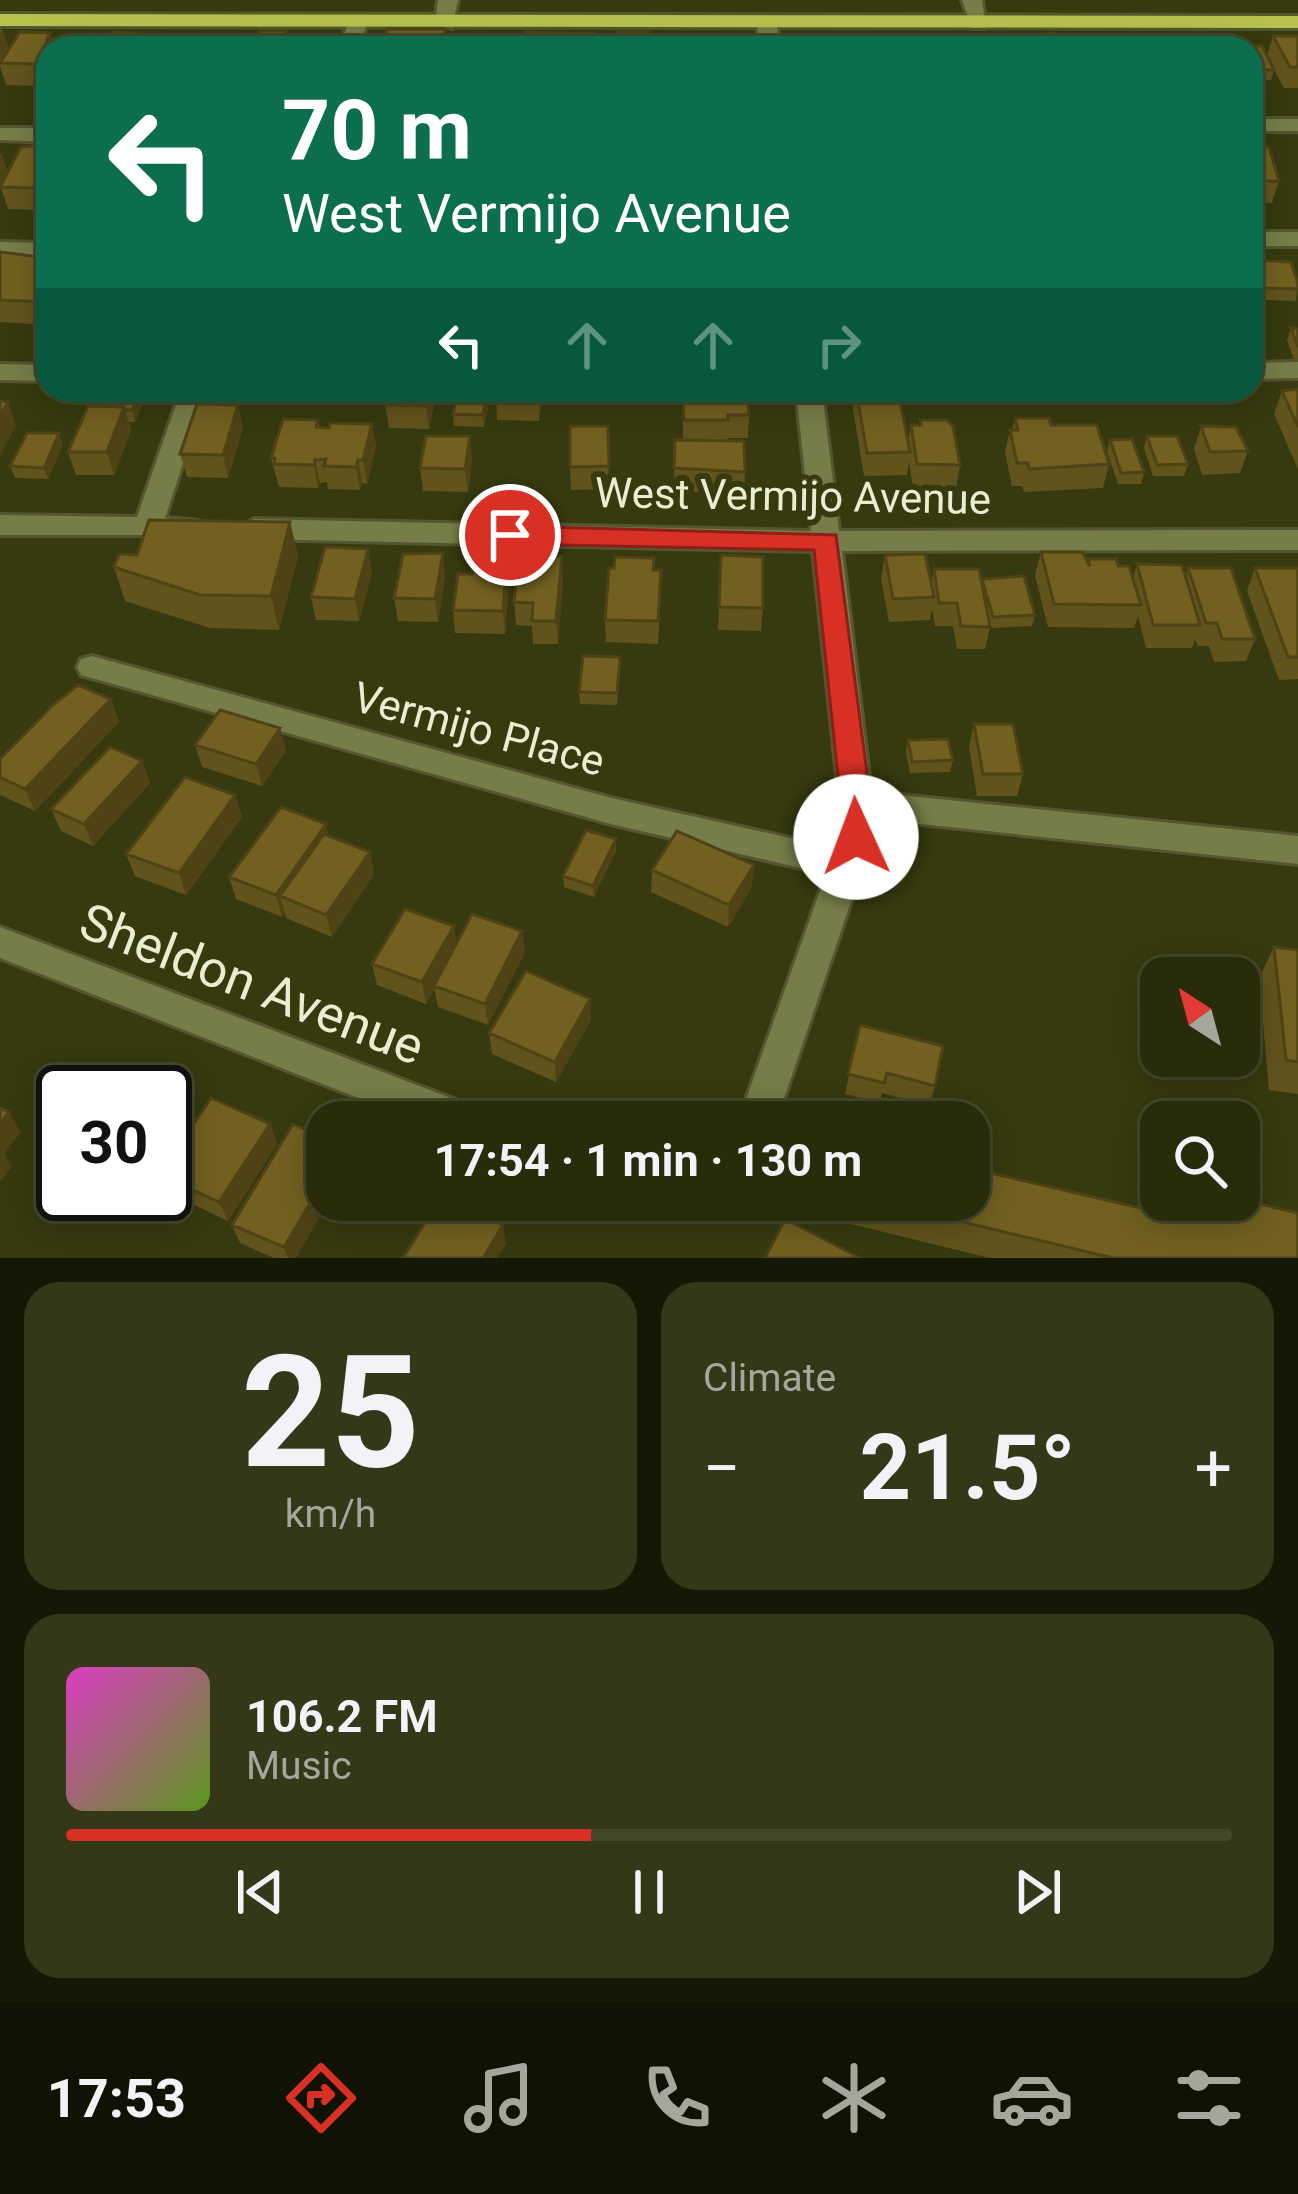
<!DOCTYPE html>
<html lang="en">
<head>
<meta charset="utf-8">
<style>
  :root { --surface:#282c0a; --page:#343818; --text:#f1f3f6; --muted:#a5a79c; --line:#44482b; --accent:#d93025 }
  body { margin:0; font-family:Roboto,sans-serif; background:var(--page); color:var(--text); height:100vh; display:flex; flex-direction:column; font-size:45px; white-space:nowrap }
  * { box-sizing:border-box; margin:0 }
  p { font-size:39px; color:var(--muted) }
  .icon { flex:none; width:66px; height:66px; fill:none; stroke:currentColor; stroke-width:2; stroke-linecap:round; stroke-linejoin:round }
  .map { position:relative; height:1258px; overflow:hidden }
  .drawer { display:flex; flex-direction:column; gap:24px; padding:24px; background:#161806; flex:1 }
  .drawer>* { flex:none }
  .banner { position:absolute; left:36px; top:36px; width:1227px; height:366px; border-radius:36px; box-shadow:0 6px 30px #0003,0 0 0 3px var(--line); background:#0b6e4f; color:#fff; overflow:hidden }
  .needle { width:78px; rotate:324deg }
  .buttons { position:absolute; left:1140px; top:957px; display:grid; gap:24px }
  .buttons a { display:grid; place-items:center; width:120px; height:120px; border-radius:24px; background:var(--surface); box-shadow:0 6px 30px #0003,0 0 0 3px var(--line); font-size:60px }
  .speed { position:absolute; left:36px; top:1065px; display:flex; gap:24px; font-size:60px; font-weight:700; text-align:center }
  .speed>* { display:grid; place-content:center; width:156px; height:156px; border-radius:50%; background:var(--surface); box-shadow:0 6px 30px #0003,0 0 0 3px var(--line); line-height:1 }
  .speed .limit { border:6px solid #111; border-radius:18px; background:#fff; color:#111 }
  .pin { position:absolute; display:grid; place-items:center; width:102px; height:102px; color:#fff; margin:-51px; border:6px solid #fff; border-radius:50%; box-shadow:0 3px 12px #0007 }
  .me { position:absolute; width:132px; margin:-66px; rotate:358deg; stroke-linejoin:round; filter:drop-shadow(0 0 9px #0008) }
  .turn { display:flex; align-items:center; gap:42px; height:252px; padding:0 48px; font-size:54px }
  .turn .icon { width:156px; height:156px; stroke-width:2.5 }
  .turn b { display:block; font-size:84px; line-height:102px }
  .lanes { display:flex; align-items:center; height:114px; padding:0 48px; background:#0003; justify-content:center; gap:60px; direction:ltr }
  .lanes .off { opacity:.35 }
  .big { font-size:90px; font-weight:700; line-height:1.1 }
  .drawer .tile { flex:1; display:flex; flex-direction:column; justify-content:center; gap:18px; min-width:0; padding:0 42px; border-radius:36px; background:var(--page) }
  .drawer .dial { align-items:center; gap:0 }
  .dial b { font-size:156px; line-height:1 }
  .song { display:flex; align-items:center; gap:36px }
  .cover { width:144px; height:144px; border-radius:18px; background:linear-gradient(135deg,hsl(310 70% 55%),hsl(90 70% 35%)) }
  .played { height:12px; border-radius:6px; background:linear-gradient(90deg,var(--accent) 45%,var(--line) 45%) }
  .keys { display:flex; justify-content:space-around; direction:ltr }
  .heat { display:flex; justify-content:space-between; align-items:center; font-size:66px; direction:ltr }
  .drawer .tiles { flex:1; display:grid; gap:24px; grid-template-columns:1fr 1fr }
  .tile:last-child { grid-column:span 2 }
  .trip { position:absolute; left:306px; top:1101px; width:684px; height:120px; border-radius:36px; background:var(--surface); box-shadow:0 6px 30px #0003,0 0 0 3px var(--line); font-weight:700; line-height:120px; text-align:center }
  .tabs { display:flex; height:192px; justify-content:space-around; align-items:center; background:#101204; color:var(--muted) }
  .tabs .icon { width:84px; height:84px }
  .tabs .active { color:var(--accent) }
  .tabs b { font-size:54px; color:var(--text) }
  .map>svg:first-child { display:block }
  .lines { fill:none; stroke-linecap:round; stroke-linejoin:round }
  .minor-casing { stroke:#53572d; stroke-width:6 }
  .major-casing { stroke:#53572d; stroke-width:6 }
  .minor { fill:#777d48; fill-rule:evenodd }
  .major { fill:#b7c24d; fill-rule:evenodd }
  .wall { fill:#61531c }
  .shaded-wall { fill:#4f4316 }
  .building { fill:#716020; stroke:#4f4316; stroke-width:3 }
  .route { fill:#d93025; stroke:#8d1f18; stroke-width:3 }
  .labels { text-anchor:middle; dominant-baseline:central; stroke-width:12; stroke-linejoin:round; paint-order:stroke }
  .street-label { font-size:42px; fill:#eaeed1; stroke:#363a0e }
  .near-street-label { font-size:51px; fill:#eaeed1; stroke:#363a0e }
</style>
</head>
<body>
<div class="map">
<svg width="1298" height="1258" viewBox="0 0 1298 1258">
  <rect width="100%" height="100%" fill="#363a0e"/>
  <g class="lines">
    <defs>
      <path id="minor" d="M438 0H458L452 28 435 24Z
        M962 0H982L986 28H972Z
        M767 19 777 25 779 48H759L757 25Z
        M350 20 367 24 358 48H338Z
        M1251 119H1298V131H1251Z
        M0 128H48V142L0 140Z
        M1251 232H1298V246H1251Z
        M0 242 48 243V257L0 256Z
        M1298 362V378L1251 379V363Z
        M0 364 48 365V381L0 380Z
        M181 390H207L165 518 198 521 202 528 198 535H0V515L137 517Z
        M796 390H822L839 531 1298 530V550L842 551 871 792 1298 836V864L873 819V837L776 1122H738L826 874 611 824 92 678 81 675 77 667 81 659 92 656 611 798 835 848 840 804 813 551 254 539 240 529 254 519 811 531Z
        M0 927 480 1109 485 1122H420L0 958Z"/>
      <path id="major" d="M0 14 1298 16V28L0 26Z"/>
    </defs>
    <use href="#minor" class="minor-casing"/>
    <use href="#major" class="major-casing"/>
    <use href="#minor" class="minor"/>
    <use href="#major" class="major"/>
  </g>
  <path class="wall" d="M0 29H2L9 49 50 33 54 48H48L43 86 6 85 0 66Z
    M1273 36H1298V88H1284L1274 70 1271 80H1251V48H1232L1233 45 1262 46 1267 56Z
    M48 147V186L41 210 8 209 1 188 0 190V154L8 172Z
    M1251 147 1279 181 1272 203H1251Z
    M0 252 48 258V325L0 322Z
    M1256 260 1298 284 1296 301 1260 300 1252 272Z
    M1291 328 1298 329V360H1294L1287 340Z
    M1298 389V469L1274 414 1282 391Z
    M102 390H145L146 395 135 422H129L131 430 114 475H76L68 452 95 406Z
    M437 390 429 429 389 428 385 405Z
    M496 390H541L542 401 539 421 497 420Z
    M855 390H898L908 441 911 425H920V420L960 465 956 488H913L909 461 907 475 864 476 853 409Z
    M941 390H988V392L986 404H943Z
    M683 394 749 415 748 438H728L727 441 745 472 744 495 674 491 675 440 683 441Z
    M489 403 484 427 454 426 453 414Z
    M1015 418 1051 425 1109 464 1103 488 1024 492 1022 486H1012L1005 453 1010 430H1012Z
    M318 420 320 427 372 424 376 446 367 484 362 483 360 490 328 489 327 482 320 483 318 488 279 487 271 458Z
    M608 426 609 489 571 490 570 467Z
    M1201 426 1248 451 1240 473 1202 475 1194 449Z
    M243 428 228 478 187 477 180 454Z
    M1147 436 1188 464 1184 476H1153L1144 448Z
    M1110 440 1144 472 1141 484H1118L1107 451Z
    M63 445 48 479 15 478 10 466Z
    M472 459 468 492 423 491 420 468Z
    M290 522 298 556 279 630 210 628 125 601 114 567 137 555Z
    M1041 552 1118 566 1133 578 1137 564 1186 576 1188 568 1255 639 1246 661 1214 662 1209 646H1198L1195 639 1192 648H1146L1138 616 1134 628 1048 627 1035 575Z
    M721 555 763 608 761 631 718 630Z
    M885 555 931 584 934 569 982 582V579L1035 615 1032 626 991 628 989 621 990 627 985 649H957L953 626H935L932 608 930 620 889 622 881 578Z
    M1255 568H1298V679L1279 680 1247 591Z
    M654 570 661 593 658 644 606 642 605 620Z
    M372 572 359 621 316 620 311 597Z
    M445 576 438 622 398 621 394 598Z
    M509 579 505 634 455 633 453 610Z
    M563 579 558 644H533L532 626 516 625 514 602Z
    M620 669 617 705 580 704 579 692Z
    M111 699 119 722 35 811 0 795V759Z
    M974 724 1023 774 1017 796H977L969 747Z
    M908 740 953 760 950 772 910 773 906 752Z
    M195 745 286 751 262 786 202 767Z
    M142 761 150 783 93 846 61 831 51 809Z
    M235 795 242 817 186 895 135 876 126 854Z
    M329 836 370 852 374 874 332 937 286 918 285 913 282 917 236 899 229 877Z
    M616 851 594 897 564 887 563 876Z
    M652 870 752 887 728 927 651 892Z
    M456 944 525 952 488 1025 438 1007 434 988 426 1004 377 985 372 964Z
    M1274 947 1298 950V1094L1269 1090 1259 978Z
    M591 1020 556 1082 492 1054 489 1033Z
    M860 1025 935 1086 929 1106 882 1093 880 1103 845 1094Z
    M270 1124 277 1144 228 1221 169 1193 165 1185V1167Z
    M327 1139 296 1258H274L240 1243 232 1225Z
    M826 1200H969L1165 1214 1172 1200H1239L1298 1258H990L822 1217Z"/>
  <path class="shaded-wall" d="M2 29 9 50 0 65V33Z
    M286 31 289 48H281Z
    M50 33 54 48H48V74L43 86 37 64Z
    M145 34 149 48H139Z
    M47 144 48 186 41 210 34 188Z
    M2 154 9 176 0 190V157Z
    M140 390H145L146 395 135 422 132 410Z
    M429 390H437L429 429 426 406Z
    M539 390H541L542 401 539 421Z
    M487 391 489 403 484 427 483 415Z
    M8 402 16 425 0 456V416Z
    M238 405 243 428 228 478 223 455Z
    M124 407 131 430 114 475 107 452Z
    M372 424 376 446 367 484 363 460Z
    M59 433 63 445 48 479 44 468Z
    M470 436 472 459 468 492 465 469Z
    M315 460 320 483 318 488 314 465Z
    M358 460 362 483 360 490 356 467Z
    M290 522 298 556 279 630 271 596Z
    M368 549 372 572 359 621 355 599Z
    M443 553 445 576 438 622 435 599Z
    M507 556 509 579 505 634 503 611Z
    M562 556 563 579 558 644 556 621Z
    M111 699 119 722 35 811 25 789Z
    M280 728 286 751 262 786 256 764Z
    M142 761 150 783 93 846 84 824Z
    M235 795 242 817 186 895 179 873Z
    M326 824 331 847 280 896 285 913 282 917 276 895Z
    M616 839V851L594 897 593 886Z
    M370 852 374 874 332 937 326 915Z
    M754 865 752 887 728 927 729 905Z
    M454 926 457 947 426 1004 422 982Z
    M522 931 525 952 488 1025 485 1004Z
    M590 999 591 1020 556 1082 555 1062Z
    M170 1093 179 1113 165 1137V1102Z
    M9 1112 21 1132 4 1154 12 1166 0 1182V1123Z
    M270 1124 277 1144 228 1221 219 1202Z
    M327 1175V1200H330L296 1258H288L284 1247Z
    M503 1225 506 1244 497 1258H483Z"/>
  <path class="building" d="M387 29H445L441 48H383Z
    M259 31H286L281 48H254Z
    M20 32 50 33 37 64 0 63Z
    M112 32 145 34 139 48H104Z
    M525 32 562 33 557 48H524Z
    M617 32H649L648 48H616Z
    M562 33H594L593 48H561Z
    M1054 33 1059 48H1025L1020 36Z
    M89 34 86 48H65L70 36Z
    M733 35 732 48H667V38Z
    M951 35H983L988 48H955Z
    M1113 35H1203L1210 48H1119Z
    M1273 36H1298V67H1290Z
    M193 39H228L227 48H189Z
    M1233 45 1262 46 1274 70H1251V48H1234Z
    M47 144 34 188 0 187 21 147Z
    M1251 147H1269L1279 181H1251Z
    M0 252 48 258V302L0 300Z
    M1256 260 1291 262 1298 284V289L1264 288Z
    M1291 328 1298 329V347Z
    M1298 389V427L1282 391Z
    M102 390H140L132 410H123L124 407 95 406Z
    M389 390H429L426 406 385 405Z
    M458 390 487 391 483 415 453 414Z
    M496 390H539L537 398 495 397Z
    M697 390H746V394H698Z
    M856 390H898L910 452 867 453Z
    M945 390H988V392H945Z
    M683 394H747L749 415H728V420H684Z
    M0 401 8 402 0 416Z
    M197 404 238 405 223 455 180 454Z
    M88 406 124 407 107 452H68Z
    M1015 418H1049L1051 425H1097L1109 464 1029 469 1028 463H1017L1010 430H1018Z
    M283 419 318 420 316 427 329 428 330 423 372 424 363 460H358L356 467 324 466 326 459 315 460 314 465 274 464 275 458H271Z
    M920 420H947L953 426 960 465 917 464 911 425H921Z
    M570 426H608L609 466 570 467Z
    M1201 426 1236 427 1248 451 1210 452Z
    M27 433H59L44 468 10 466Z
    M426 436H470L465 469 420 468Z
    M1147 436H1177L1188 464 1157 465Z
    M1132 439 1144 472 1121 473 1110 440Z
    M675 440 744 441 745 472 674 468Z
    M149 520 290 522 271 596 200 595 114 567 119 554 137 555Z
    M325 547 368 549 355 599 311 597Z
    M1041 552H1082L1090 566 1088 559H1116L1118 566H1129L1141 605 1054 604Z
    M443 553 435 599 394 598 403 554Z
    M925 554 934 597 893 599 885 555Z
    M474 555 507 556 503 611 453 610 458 574H472Z
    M721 555 763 557V608L719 607Z
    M524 556H562L556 621H532L533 603 514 602 518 561Z
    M615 557 654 558 653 570H661L658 621 605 620 609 568H614Z
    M1137 564 1182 565 1200 625H1153Z
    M1188 568H1231L1255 639H1222L1217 623H1206Z
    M1255 568H1298V657H1288Z
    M934 569H979L990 627 961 626 957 603H939Z
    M1024 576 1035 615 993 617 982 579Z
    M583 656 620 657 617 693 579 692Z
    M78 685 111 699 25 789 0 777V759L53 705Z
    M220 710 280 728 256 764 195 745Z
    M974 724H1013L1023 774H983Z
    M948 739 953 760 912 762 908 740Z
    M110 747 142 761 84 824 51 809Z
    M185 777 235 795 179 873 126 854Z
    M281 807 326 824 276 895 229 877Z
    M586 830 616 839 593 886 563 876Z
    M677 831 754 865 729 905 652 870Z
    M324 834 370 852 326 915 280 896Z
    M405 909 454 926 422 982 372 964Z
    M472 914 522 931 485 1004 434 986Z
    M1274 947 1298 950V1062L1286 1060Z
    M526 971 590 999 555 1062 489 1033Z
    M860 1025 943 1046 935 1086 887 1073 884 1083 848 1074Z
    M124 1077 170 1093 165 1102V1092H115Z
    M211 1098 270 1124 219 1202 165 1177V1167Z
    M0 1108 9 1112 0 1123Z
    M293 1124 327 1139V1175L284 1247 232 1225Z
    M969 1168 1179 1217V1200L1239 1199 1298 1213V1258H1113L871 1200H969Z
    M439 1200H455L503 1225 483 1258H403Z
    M785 1219 860 1258H765Z"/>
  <path class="route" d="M510 526 836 535 871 804 866 846 856 849 845 846 840 837 841 804 814 550 510 544 497 535Z"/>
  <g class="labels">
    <g class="street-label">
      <text transform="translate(793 496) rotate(1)">West Vermijo Avenue</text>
      <text transform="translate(479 729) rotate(15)">Vermijo Place</text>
    </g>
    <g class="near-street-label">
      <text transform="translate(252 984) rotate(21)">Sheldon Avenue</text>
    </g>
  </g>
</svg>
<div class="buttons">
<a><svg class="needle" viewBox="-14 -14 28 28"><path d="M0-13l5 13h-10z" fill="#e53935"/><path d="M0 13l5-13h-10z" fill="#a5a79c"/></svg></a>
<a><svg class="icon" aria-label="search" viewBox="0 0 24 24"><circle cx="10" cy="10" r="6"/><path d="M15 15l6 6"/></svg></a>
</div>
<div class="speed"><div class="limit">30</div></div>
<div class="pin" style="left:510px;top:535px;background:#d93025"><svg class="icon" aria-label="arrive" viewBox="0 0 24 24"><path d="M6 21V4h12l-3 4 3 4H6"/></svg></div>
<svg class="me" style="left:856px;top:837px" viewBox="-20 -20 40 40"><circle r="19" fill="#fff"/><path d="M0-13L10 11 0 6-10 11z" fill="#d93025"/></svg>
<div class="trip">17:54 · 1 min · 130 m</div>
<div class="banner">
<div class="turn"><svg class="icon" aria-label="left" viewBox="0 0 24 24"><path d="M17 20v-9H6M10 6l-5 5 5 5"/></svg><div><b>70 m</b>West Vermijo Avenue</div></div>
<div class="lanes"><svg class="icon" aria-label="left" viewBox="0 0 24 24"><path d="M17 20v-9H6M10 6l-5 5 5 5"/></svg><svg class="icon off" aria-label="ahead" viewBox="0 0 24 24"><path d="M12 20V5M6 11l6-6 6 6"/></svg><svg class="icon off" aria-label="ahead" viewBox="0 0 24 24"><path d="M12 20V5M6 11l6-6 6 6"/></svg><svg class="icon off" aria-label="right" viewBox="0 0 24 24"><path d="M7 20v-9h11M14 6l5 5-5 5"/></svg></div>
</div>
</div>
<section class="drawer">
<div class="tiles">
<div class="tile dial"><b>25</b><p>km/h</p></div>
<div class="tile"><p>Climate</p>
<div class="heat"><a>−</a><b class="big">21.5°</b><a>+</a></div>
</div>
<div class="tile">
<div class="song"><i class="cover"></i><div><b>106.2 FM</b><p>Music</p></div></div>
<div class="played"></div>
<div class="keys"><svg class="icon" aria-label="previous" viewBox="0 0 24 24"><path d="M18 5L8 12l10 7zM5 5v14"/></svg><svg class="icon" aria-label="pause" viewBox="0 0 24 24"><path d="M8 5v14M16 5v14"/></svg><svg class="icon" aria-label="next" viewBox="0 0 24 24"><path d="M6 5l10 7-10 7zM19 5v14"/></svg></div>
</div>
</div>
</section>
<nav class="tabs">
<b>17:53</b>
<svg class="icon active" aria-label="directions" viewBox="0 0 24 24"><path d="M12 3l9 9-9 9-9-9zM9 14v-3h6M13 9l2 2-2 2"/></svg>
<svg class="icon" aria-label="music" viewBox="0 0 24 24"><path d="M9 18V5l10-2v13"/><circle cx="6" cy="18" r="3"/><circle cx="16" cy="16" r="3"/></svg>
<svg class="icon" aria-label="phone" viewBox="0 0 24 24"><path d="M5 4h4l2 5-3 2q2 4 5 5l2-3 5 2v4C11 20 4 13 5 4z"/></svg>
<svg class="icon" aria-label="climate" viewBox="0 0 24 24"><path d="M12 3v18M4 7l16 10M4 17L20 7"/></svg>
<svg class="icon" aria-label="car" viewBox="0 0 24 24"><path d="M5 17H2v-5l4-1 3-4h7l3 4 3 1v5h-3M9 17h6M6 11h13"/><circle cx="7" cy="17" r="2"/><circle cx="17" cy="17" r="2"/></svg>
<svg class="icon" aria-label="filters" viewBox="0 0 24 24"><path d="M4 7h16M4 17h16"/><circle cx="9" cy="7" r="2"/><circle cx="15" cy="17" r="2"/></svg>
</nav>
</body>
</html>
